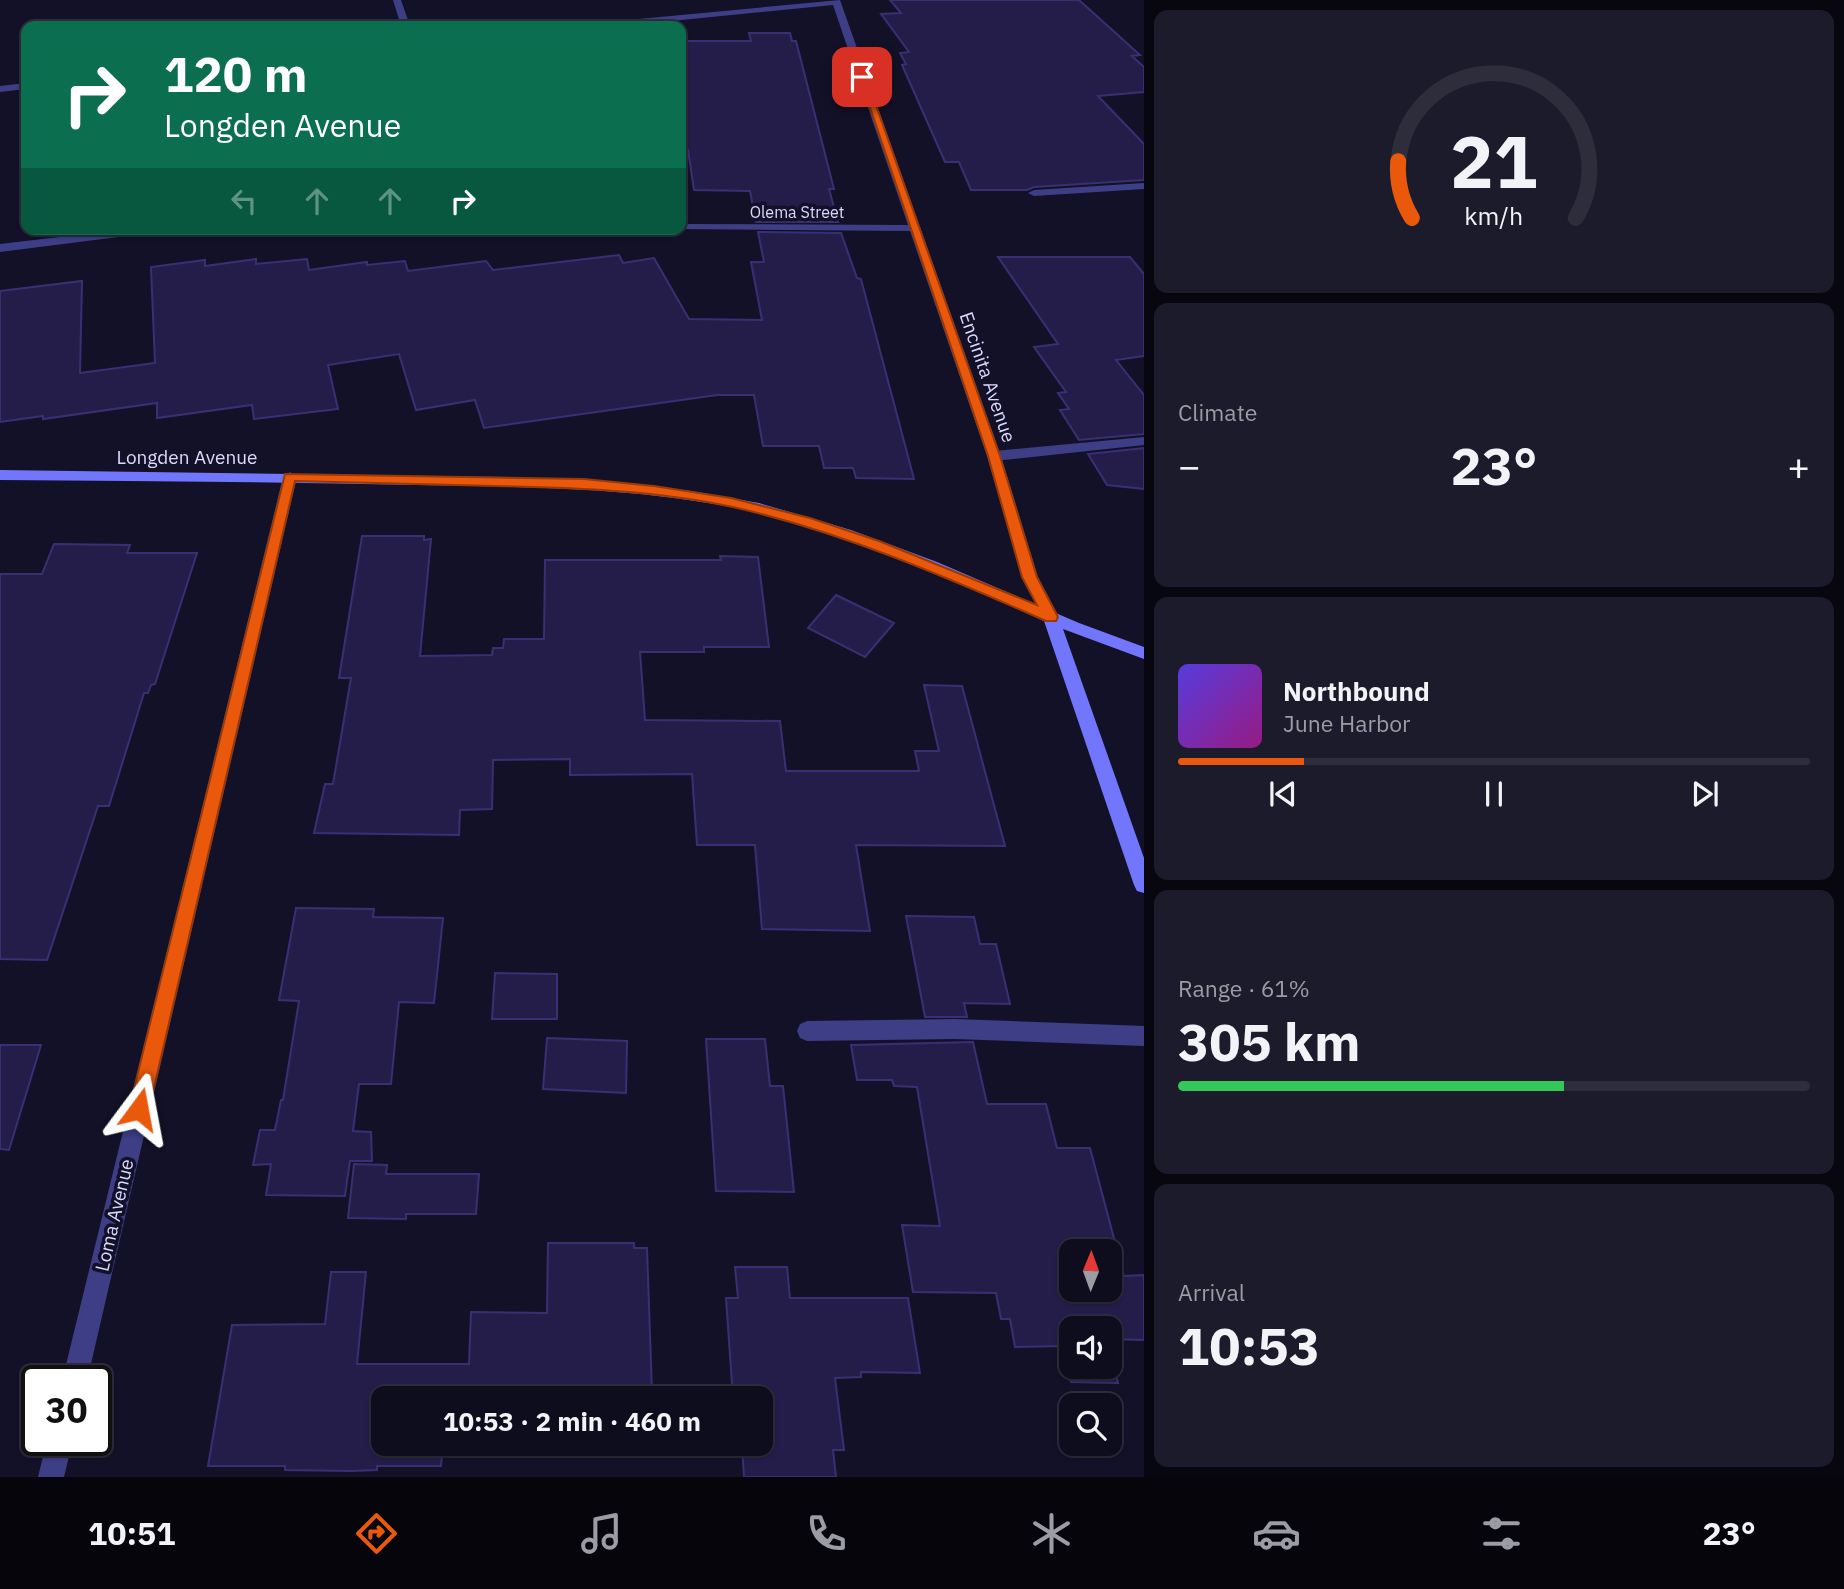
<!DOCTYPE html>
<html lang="en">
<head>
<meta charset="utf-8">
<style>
  :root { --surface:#0e0d1e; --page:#1c1b2b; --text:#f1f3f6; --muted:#9b9ca4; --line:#2e2d3c; --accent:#ea580c }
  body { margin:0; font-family:"IBM Plex Sans",sans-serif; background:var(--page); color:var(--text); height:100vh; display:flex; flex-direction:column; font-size:26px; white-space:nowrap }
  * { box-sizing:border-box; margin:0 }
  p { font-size:23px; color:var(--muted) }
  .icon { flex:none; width:38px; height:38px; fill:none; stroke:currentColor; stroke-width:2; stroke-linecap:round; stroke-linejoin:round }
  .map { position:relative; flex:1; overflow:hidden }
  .sheet { display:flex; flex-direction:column; gap:10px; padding:10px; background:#080710; width:700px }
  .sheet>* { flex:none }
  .top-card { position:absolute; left:21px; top:21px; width:665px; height:214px; border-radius:14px; box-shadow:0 2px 5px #0004,0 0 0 2px var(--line); background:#0b6e4f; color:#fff; overflow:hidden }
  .needle { width:46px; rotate:1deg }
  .controls { position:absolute; left:1059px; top:1239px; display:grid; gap:14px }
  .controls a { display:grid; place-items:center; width:63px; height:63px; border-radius:14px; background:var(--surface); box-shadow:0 2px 5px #0004,0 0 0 2px var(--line); font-size:35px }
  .speed { position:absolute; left:21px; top:1365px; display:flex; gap:14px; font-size:35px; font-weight:700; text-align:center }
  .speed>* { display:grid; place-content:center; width:91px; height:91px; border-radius:50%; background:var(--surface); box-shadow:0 2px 5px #0004,0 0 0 2px var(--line); line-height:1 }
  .speed .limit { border:4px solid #111; border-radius:10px; background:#fff; color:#111 }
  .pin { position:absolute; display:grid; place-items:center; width:60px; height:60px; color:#fff; margin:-30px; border-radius:14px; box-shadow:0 4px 10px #0006 }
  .me { position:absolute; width:77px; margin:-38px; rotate:13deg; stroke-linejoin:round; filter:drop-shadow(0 0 5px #0008) }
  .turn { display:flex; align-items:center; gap:24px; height:147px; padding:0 28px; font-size:32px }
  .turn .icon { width:91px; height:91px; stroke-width:2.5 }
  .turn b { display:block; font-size:49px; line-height:60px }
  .lanes { display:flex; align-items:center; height:66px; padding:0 28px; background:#0003; justify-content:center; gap:35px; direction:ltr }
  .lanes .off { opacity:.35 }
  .big { font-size:52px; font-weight:800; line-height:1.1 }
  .sheet .tile { flex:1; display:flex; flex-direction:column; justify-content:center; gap:10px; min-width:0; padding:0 24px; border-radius:14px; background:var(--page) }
  .sheet .dial { align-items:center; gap:0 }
  .dial svg { height:182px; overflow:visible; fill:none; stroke:var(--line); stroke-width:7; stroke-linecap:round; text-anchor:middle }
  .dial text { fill:var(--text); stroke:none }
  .song { display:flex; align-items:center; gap:21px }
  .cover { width:84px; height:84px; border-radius:10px; background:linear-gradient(135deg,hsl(250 70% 55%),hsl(310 70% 35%)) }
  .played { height:7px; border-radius:4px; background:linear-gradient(90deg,var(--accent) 20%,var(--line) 20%) }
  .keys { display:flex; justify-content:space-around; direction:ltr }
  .heat { display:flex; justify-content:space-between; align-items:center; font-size:38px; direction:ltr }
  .charge { height:10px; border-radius:5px; background:linear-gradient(90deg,#34c759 61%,var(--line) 0) }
  .trip { position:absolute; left:371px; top:1386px; width:402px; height:70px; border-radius:14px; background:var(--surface); box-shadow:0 2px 5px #0004,0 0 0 2px var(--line); font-weight:800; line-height:70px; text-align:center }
  .menu { display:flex; height:112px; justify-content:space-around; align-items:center; background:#06050c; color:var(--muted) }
  .menu .icon { width:49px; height:49px }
  .menu .selected { color:var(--accent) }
  .menu b { font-size:32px; color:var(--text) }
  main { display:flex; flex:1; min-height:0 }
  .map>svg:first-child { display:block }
  .building { fill:#241d49; stroke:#393074; stroke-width:2; fill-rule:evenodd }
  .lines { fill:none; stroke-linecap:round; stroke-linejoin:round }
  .lane { fill:#3d3e86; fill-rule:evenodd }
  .street { fill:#3d3e86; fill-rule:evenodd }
  .secondary { fill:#7276fc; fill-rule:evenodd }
  .route { fill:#ea580c; stroke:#983908; stroke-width:2 }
  .labels { text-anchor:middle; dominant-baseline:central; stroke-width:7; stroke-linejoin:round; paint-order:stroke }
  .far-street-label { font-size:16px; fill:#dbd9fe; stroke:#131128 }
  .street-label { font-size:19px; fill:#dbd9fe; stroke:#131128 }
</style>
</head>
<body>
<main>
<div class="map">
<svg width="1144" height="1477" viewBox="0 0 1144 1477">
  <rect width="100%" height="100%" fill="#131128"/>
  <path class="building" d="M890 0H1079L1140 55 1132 56 1144 67V92L1098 96 1144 144V180L1034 187 1027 190H971L959 162H945L902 65 906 64 900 53 909 52 881 14 901 13Z
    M749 33H790L792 41H796L834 189H829L838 222H756L750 191 694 190 688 150H681V41H751Z
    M758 232 841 233 857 278 861 279 914 479 856 478 853 468H824L819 446H763L754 395H717L484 428 475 400 416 410 399 354 328 365 338 409 254 419 252 405 157 418V403L43 419V416L0 422V291L82 281 80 373 155 363 151 267 205 260V266L256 259V264L307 259 309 270 367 262V265L405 261 408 271 486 261 493 270 619 255 623 263 654 258 689 319 762 320 751 262H764Z
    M998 257H1130L1144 274V356L1116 360 1144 395V434L1079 440 1060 410 1069 409 1058 393 1066 392 1034 347 1058 344Z
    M1144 448V489L1107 485 1088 454Z
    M362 536H424V540L431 539 420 656 492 655 493 648H503L504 639H544L545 560H721L720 556 758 557 769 647H704V652H640L645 720 780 721 786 771H919L915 751H939L924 685 962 686 1005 846 856 845 870 931 762 929 755 845H697L692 774 570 775V759L493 760 492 809 460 810 459 835 314 833 325 784H333L351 678H339Z
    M54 544 130 545 127 553H197L155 684 151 685 148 693H144L109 806H98L47 960 0 959V574H42Z
    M836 595 894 623 865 657 808 628Z
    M296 908 374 909 373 917 443 918 434 1003 399 1002 391 1084H359L353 1131 371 1132 372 1161H350L345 1196 266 1195 271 1164 253 1165 260 1130H275L281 1100H283L299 1001 279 1000Z
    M906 916 974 917 980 944H996L1010 1004 964 1003 967 1017H925Z
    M495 973 557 974V1019H492Z
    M547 1038 627 1041 626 1093 543 1089Z
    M706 1039H765L770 1086H783L794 1192 716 1191Z
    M973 1042 987 1104H1046L1057 1148H1090L1124 1276 1144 1275V1340L1110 1339V1328H1071V1367H1110V1351L1118 1383 1071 1382 1063 1346 1015 1347 1010 1319H1001L996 1293 913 1292 902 1225 940 1226 917 1087 894 1086 892 1080H857L851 1045ZM1071 1251H1110V1290H1071Z
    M0 1045H41L9 1150 0 1149Z
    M354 1164 387 1165 386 1174H479L476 1214H406V1219L348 1218Z
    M548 1243H634V1248H647L652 1392 648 1393V1398H383V1444H443L441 1466H377V1470L352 1471 285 1470V1466H208L232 1325 325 1324 331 1272H366L357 1364H469L471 1312 547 1313Z
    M735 1267H787L790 1298H908L920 1373 861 1372V1377L835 1378 844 1450H833L836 1477H744L742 1446 737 1448V1444H761V1398H733L726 1298H738Z"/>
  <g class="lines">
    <path class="lane" d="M1144 183V189L1034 196 1028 193 1034 190Z
      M1144 437V445L994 461 987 456 994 451Z
      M955 1019 1144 1026V1046L955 1039 807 1041 800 1038 797 1031 800 1024 807 1021Z"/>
    <path class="street" d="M393 0H401L410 26H401Z
      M840 0 1001 456 1038 577 1059 617 1057 621H1045L1022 577 987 456 910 231 677 229H681V224L908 225 833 5 621 26H591L596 23Z
      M26 83V89L0 92V86Z
      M127 229H164L158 232 0 252V244Z
      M290 472 297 477 87 1381H62L283 477Z
      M47 1440H73L64 1477H38Z"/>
    <path class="secondary" d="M0 470 501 477 615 482 691 491 759 503 851 530 937 562 1079 623 1144 647V659L1063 629 1144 858V893L1137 891 1134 885 1044 621C952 579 858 537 759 513 648 487 532 487 418 485 279 482 139 481 0 480Z"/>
  </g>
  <path class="route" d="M859 75 866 77 1000 456 1037 577 1058 617 1056 621H1046C944 576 842 532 733 507 655 490 575 488 496 486 429 484 362 483 295 481L149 1109 146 1116 139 1118 132 1116 129 1109 285 474 584 479 654 486 731 498 810 518 879 541 1037 605 1022 577 988 456Z"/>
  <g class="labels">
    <g class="far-street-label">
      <text x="797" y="212">Olema Street</text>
    </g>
    <g class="street-label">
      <text transform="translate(988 377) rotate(71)">Encinita Avenue</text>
      <text x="187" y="457">Longden Avenue</text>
      <text transform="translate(114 1215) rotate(-77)">Loma Avenue</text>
    </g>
  </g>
</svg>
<div class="controls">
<a><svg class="needle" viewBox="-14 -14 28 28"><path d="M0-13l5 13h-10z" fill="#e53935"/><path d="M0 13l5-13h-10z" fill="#9b9ca4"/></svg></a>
<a><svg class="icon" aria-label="sound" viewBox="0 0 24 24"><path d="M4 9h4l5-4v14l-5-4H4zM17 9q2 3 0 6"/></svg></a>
<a><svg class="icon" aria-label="search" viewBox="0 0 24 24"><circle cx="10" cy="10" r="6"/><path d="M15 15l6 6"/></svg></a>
</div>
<div class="speed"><div class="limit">30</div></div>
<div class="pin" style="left:862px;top:77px;background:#d93025"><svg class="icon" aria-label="arrive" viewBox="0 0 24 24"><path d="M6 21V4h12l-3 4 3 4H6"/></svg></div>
<svg class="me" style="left:139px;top:1109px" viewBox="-20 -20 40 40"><path d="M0-17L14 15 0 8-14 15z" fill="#ea580c" stroke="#fff" stroke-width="4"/></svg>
<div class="trip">10:53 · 2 min · 460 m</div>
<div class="top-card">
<div class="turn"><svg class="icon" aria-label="right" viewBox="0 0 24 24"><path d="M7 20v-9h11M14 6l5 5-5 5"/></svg><div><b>120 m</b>Longden Avenue</div></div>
<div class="lanes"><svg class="icon off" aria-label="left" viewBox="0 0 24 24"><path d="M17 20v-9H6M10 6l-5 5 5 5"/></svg><svg class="icon off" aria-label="ahead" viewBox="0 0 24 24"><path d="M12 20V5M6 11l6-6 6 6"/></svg><svg class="icon off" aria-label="ahead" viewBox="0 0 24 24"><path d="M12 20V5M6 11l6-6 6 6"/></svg><svg class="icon" aria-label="right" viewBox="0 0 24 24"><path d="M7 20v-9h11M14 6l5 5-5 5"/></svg></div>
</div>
</div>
<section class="sheet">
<div class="tile dial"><svg viewBox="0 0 100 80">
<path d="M14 69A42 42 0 1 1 86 69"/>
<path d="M14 69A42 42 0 0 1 8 44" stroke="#ea580c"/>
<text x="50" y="56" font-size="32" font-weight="700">21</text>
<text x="50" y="72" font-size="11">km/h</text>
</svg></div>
<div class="tile"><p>Climate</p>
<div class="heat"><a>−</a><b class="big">23°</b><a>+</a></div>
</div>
<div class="tile">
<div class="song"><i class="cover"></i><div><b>Northbound</b><p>June Harbor</p></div></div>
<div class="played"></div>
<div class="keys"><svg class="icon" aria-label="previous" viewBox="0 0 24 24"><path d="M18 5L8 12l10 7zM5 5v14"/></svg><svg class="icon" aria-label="pause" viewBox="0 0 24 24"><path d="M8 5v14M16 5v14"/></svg><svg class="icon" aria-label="next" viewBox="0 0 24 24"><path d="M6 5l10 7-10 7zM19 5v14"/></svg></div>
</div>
<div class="tile"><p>Range · 61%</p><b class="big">305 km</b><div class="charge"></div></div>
<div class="tile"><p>Arrival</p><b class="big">10:53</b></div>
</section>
</main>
<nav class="menu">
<b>10:51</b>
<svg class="icon selected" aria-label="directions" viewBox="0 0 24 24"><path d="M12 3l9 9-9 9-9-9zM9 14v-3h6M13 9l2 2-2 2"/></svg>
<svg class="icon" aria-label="music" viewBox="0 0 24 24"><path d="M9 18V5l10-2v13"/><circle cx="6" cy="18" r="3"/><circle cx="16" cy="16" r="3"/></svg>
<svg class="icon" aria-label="phone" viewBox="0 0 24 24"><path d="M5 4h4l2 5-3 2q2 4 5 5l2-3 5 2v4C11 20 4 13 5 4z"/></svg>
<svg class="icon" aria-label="climate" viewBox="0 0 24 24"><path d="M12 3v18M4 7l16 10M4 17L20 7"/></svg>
<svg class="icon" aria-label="car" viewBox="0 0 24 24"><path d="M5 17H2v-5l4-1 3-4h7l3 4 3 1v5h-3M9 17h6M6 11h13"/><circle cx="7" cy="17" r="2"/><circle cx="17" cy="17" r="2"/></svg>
<svg class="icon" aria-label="filters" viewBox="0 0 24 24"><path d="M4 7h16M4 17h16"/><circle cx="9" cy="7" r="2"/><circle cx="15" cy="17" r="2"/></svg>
<b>23°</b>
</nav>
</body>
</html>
